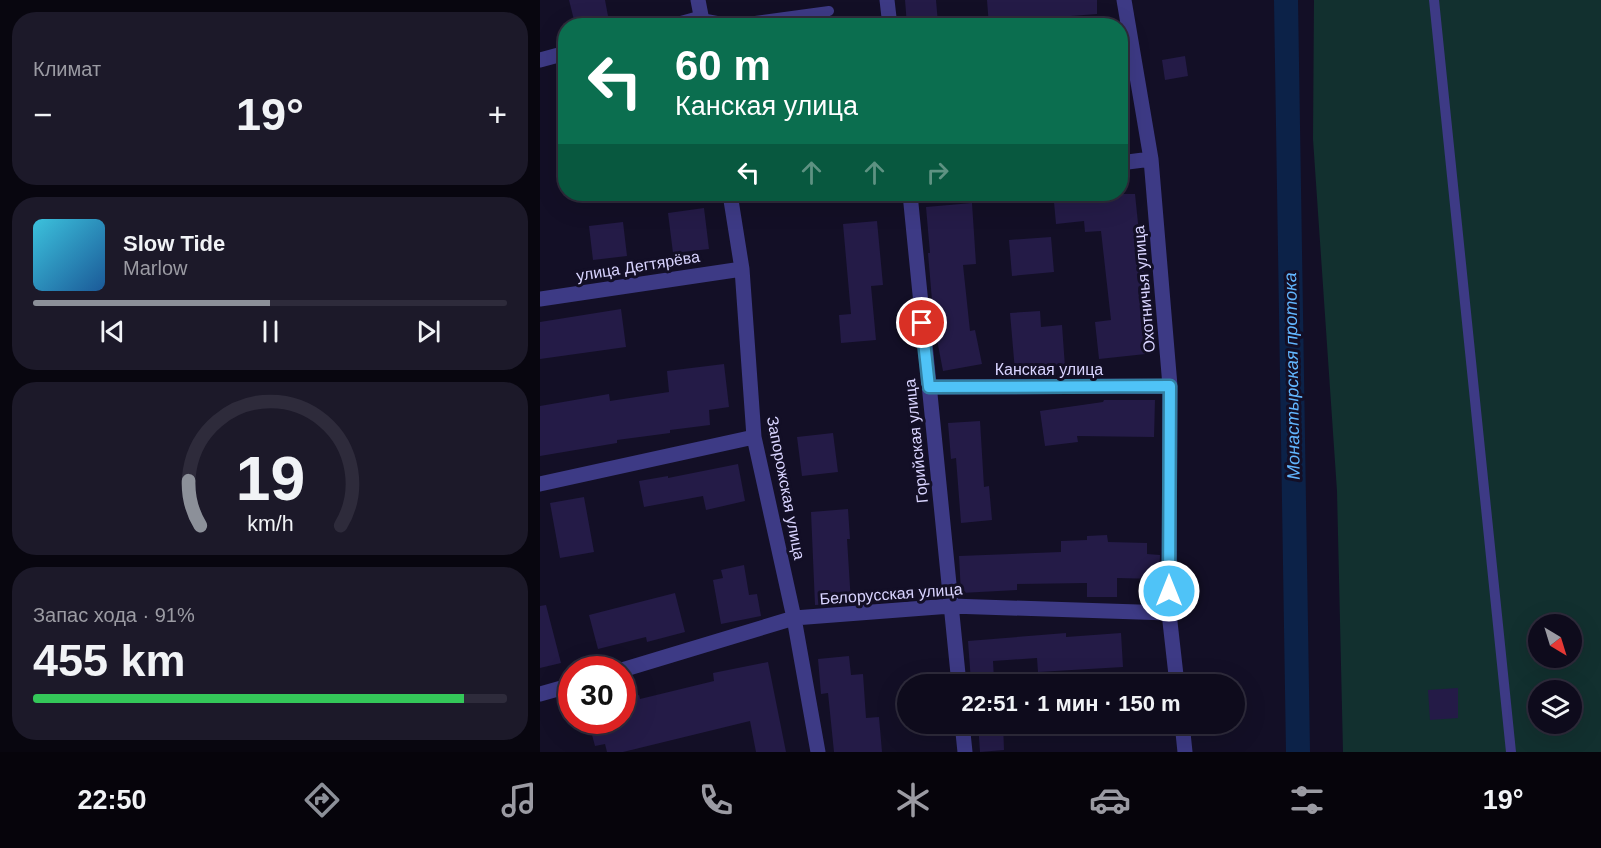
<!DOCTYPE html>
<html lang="ru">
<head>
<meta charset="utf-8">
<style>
  :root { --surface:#0e0b1c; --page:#1c1929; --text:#f1f3f6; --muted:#9b9ba3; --line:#2e2b3b; --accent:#8c9099 }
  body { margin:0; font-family:Arial,sans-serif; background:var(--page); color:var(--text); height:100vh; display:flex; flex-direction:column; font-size:22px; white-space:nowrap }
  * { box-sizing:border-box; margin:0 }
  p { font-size:20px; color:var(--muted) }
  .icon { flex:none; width:33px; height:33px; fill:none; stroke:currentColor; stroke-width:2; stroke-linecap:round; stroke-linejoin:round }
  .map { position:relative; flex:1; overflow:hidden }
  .details { display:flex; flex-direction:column; gap:12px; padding:12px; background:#08060f; width:540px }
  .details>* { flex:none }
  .banner { position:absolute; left:18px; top:18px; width:570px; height:183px; border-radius:24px; box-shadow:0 6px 24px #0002,0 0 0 2px var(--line); background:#0b6e4f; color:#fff; overflow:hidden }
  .needle { width:39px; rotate:142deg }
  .controls { position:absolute; left:988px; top:614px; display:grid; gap:12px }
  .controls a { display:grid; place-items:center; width:54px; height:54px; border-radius:50%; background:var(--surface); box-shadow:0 6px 24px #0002,0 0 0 2px var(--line); font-size:30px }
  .speed { position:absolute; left:18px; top:656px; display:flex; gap:12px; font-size:30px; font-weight:700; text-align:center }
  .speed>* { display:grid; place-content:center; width:78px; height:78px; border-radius:50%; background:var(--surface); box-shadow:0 6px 24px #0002,0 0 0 2px var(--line); line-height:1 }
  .speed .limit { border:9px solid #d22; background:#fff; color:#111 }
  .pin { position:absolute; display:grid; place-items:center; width:51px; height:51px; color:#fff; margin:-26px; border:3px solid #fff; border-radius:50%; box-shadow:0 2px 6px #0007 }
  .me { position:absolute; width:66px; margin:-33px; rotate:0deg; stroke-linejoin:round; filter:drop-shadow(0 0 4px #0008) }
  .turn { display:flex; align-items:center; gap:21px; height:126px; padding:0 18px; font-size:27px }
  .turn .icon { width:78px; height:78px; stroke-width:2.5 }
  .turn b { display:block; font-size:42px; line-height:51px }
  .lanes { display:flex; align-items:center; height:57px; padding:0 18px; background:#0003; justify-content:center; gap:30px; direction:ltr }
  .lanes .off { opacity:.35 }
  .big { font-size:45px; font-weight:700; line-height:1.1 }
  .details .tile { flex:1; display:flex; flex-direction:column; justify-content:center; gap:9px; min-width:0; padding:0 21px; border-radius:24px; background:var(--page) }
  .details .dial { align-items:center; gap:0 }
  .dial svg { height:156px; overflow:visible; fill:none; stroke:var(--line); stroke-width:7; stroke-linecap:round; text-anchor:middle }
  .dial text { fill:var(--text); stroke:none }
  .song { display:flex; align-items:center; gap:18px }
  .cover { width:72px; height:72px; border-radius:9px; background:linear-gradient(135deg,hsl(190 70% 55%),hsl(210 70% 35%)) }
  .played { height:6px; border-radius:3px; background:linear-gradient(90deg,var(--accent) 50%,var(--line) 50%) }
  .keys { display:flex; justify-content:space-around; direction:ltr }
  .heat { display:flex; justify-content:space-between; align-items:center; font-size:33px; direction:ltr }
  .charge { height:9px; border-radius:4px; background:linear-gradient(90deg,#34c759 91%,var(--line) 0) }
  .trip { position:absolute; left:357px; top:674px; width:348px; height:60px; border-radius:30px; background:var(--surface); box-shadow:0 6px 24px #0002,0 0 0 2px var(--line); font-weight:700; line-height:60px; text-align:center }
  .tabs { display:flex; height:96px; justify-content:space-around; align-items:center; background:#06040b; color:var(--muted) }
  .tabs .icon { width:42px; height:42px }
  .tabs .selected { color:var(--accent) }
  .tabs b { font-size:27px; color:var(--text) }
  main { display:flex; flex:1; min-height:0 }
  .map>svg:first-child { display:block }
  .green { fill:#12302f; fill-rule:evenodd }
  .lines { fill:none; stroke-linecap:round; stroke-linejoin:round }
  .canal { stroke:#0c2248; stroke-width:24 }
  .building { fill:#241b47 }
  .lane { stroke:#3d3a85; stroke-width:10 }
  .street { stroke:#3d3a85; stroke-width:15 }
  .route-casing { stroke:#337fa1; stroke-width:15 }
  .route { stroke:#4fc3f7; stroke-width:10 }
  .labels { text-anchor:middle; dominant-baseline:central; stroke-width:6; stroke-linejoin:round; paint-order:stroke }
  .street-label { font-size:16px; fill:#d9d4ff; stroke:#130f26 }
  .water-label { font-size:18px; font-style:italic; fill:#62b6ff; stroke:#130f26 }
</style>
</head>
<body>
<main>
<section class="details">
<div class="tile"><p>Климат</p>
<div class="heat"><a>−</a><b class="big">19°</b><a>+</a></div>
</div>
<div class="tile">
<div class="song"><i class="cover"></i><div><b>Slow Tide</b><p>Marlow</p></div></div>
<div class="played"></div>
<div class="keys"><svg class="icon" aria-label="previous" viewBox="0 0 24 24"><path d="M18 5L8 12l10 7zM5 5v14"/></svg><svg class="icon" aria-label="pause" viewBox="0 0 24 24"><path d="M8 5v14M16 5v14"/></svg><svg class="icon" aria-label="next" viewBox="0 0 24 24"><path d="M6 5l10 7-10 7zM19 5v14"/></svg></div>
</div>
<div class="tile dial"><svg viewBox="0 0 100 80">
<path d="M14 69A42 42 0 1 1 86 69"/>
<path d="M14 69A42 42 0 0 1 8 46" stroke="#8c9099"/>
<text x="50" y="56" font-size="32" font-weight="700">19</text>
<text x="50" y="72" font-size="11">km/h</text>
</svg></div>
<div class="tile"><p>Запас хода · 91%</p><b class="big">455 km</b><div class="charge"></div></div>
</section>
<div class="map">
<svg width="1061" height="752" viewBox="0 0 1061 752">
  <rect width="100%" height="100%" fill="#130f26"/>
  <path class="green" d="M774 0H1061V752H803L797 491 773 139ZM999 624H1032V657H999ZM999 690H1032V723H999Z"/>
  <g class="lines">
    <path class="canal" d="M746 0 758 752"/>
  </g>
  <path class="building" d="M29 0H65L68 16 35 24Z
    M365 0H396L398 23 367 25Z
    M447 0H557V14L492 19 493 26H449Z
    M645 56 648 76 625 80 622 60Z
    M552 194H595L601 252 615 353 559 359 555 322 571 320 561 231 545 232 544 221 516 224 514 202 552 199Z
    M432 203 436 264 423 265 430 331 435 330 442 364 403 371 394 324 388 253H390L386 207Z
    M164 208 169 249 133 253 128 213Z
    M337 221 343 285 331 286 336 340 301 343 299 315 311 314 303 224Z
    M83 222 87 256 53 260 49 226Z
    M511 237 514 272 472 276 469 240Z
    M81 309 86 347 0 359V322Z
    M500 311 501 327 522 325 525 367 475 371 470 313Z
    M184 364 189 407 169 410 170 425 130 430V433L77 440V443L0 456V406L69 394 70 401 129 392 127 371Z
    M564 400H615L614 437 537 436 538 442 505 446 500 411 563 402Z
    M440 421 444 487 449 486 452 520 421 523 416 458 411 459 408 423Z
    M293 433 298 472 262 476 257 437Z
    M198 464 205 501 166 510 163 496 104 507 99 481 128 476V478Z
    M44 497 54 552 20 558 10 503Z
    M308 509 310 539H307L311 603 275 605 271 512Z
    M567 535 568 542 607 543V554L620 555 619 579 577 578V597H547V583L477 584V590L421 593 419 556 521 552V541L547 540V536Z
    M204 565 209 595 217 594 221 616 181 624 173 580 183 578 181 570Z
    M135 593 145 632 107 642 106 637 58 649 49 615Z
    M6 605 21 663 0 668V606Z
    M526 633V637L581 633 583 667 498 672 497 658 453 661 454 680 431 682 428 641Z
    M309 656 311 675 323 674 326 718 339 717 342 752H294L288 693 281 694 278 659Z
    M228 662 246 752H216L210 721 83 752H67L65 744 55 746 48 720H82V699L99 695 100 699 174 681 173 673Z
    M918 688V718L890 720 888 690Z
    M438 723H463L464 750 440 752Z"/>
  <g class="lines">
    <path class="lane" d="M894 0 971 752
      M161 18 193 24 289 11"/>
    <path class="street" d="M158 0 163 26
      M347 0 350 26
      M584 0 611 159 630 386 629 613 637 684
      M132 26 161 18
      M0 60 26 53
      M580 163 611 159
      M190 194 202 269 214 437 254 618 278 752
      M370 194 419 684
      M0 299 202 269
      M389 387 630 386
      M0 484 214 437
      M82 670 254 618 411 606 629 613
      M0 694 32 685
      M422 723 425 752
      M642 723 645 752"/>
  </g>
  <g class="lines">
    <defs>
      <path id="route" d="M382 323 389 387 630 386 629 591"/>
    </defs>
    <use href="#route" class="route-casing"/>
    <use href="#route" class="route"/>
  </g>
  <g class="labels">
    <g class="street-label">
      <text transform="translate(98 266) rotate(-9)">улица Дегтярёва</text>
      <text transform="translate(604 289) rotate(-95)">Охотничья улица</text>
      <text x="509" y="369">Канская улица</text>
      <text transform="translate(376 441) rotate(-96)">Горийская улица</text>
      <text transform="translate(246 488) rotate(79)">Запорожская улица</text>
      <text transform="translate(351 594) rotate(-4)">Белорусская улица</text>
    </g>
    <g class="water-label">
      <text transform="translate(752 376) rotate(-91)">Монастырская протока</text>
    </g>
  </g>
</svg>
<div class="controls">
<a><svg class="needle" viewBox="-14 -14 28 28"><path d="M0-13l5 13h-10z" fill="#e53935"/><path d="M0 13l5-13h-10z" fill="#9b9ba3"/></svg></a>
<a><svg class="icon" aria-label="layers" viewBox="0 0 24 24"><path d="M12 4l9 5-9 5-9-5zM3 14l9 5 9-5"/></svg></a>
</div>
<div class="speed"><div class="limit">30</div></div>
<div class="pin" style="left:382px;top:323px;background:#d93025"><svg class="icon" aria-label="arrive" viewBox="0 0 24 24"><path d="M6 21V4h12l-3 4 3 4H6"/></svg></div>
<svg class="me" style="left:629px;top:591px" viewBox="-20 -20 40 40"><circle r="17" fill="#4fc3f7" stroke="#fff" stroke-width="3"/><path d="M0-11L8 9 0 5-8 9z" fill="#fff"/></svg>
<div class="trip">22:51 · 1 мин · 150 m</div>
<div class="banner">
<div class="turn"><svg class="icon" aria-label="left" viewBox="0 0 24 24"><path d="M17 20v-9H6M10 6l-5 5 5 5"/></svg><div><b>60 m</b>Канская улица</div></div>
<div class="lanes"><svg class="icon" aria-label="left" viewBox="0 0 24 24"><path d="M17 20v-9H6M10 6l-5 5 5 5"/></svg><svg class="icon off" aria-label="ahead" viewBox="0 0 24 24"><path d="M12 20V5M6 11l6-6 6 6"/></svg><svg class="icon off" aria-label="ahead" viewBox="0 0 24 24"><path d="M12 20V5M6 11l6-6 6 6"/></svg><svg class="icon off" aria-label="right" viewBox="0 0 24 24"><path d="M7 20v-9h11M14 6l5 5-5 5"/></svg></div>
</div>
</div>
</main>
<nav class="tabs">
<b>22:50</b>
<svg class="icon selected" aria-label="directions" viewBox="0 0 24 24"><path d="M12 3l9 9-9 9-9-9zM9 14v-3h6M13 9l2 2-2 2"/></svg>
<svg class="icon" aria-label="music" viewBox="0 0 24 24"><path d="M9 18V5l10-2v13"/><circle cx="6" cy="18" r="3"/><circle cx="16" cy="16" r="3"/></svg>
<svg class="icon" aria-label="phone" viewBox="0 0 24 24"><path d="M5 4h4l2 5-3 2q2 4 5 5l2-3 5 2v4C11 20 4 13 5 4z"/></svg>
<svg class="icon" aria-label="climate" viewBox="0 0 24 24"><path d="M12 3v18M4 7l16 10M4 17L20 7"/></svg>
<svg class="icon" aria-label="car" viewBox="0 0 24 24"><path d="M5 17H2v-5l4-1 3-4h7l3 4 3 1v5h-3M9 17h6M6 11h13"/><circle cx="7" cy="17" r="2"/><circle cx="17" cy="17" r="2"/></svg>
<svg class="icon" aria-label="filters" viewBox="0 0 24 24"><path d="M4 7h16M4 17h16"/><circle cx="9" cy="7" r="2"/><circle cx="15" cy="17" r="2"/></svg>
<b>19°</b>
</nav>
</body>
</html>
